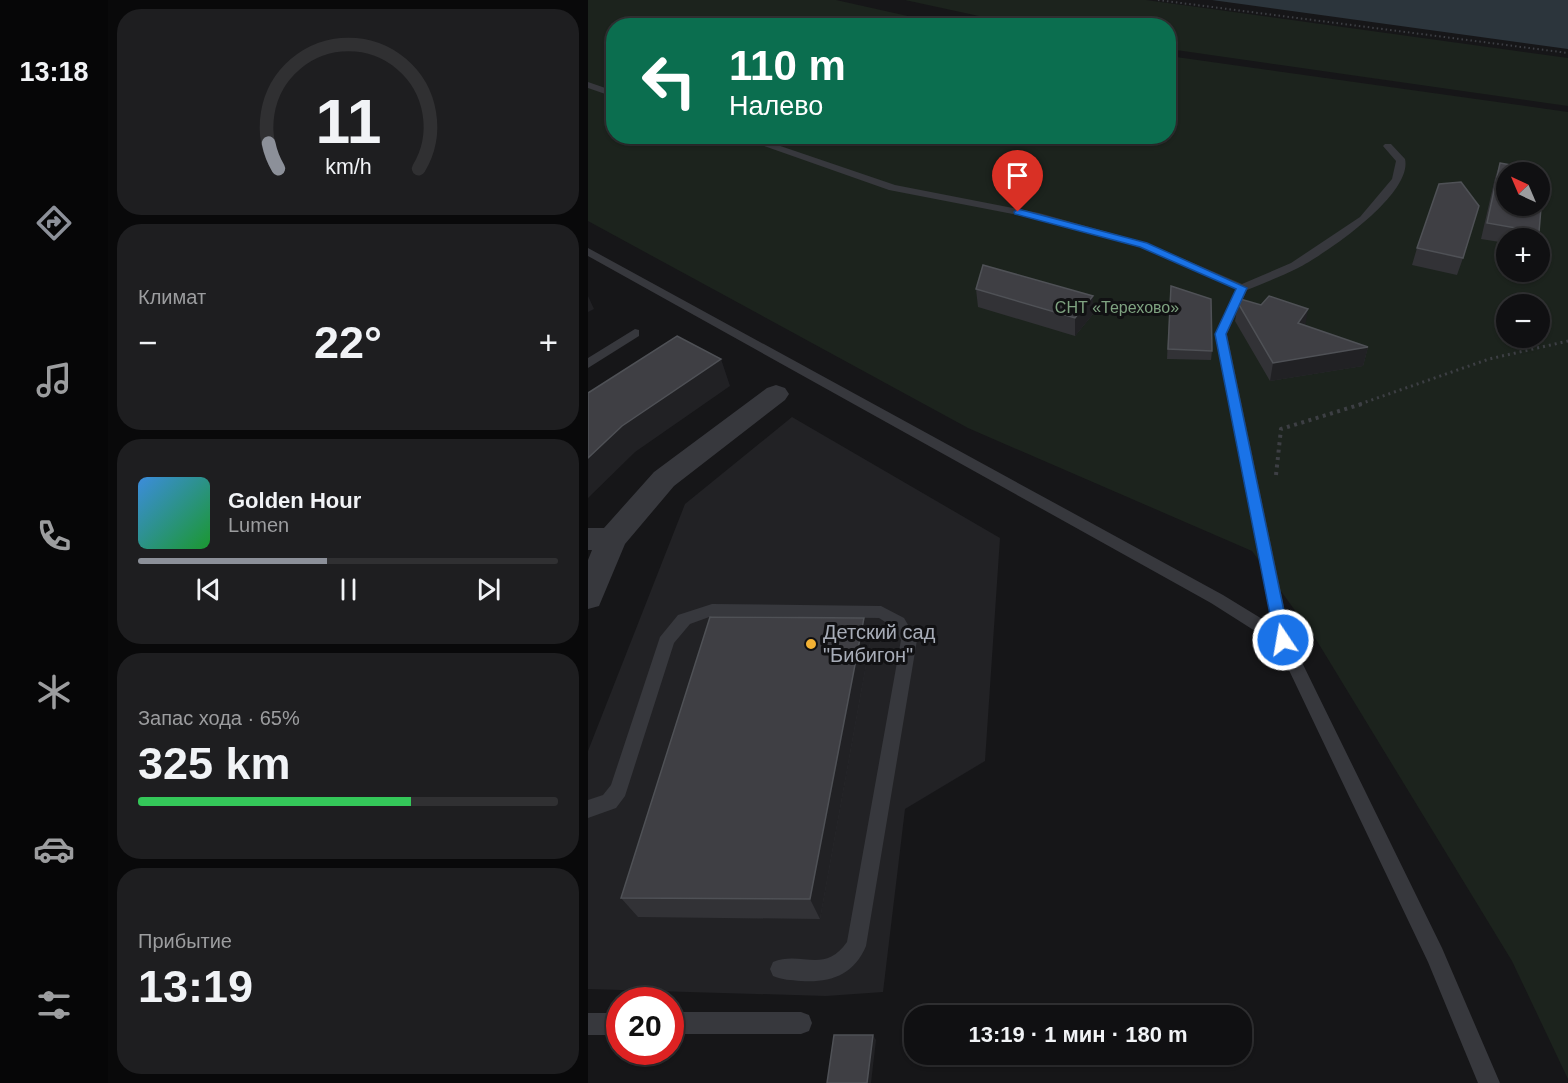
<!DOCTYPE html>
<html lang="ru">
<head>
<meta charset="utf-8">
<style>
  :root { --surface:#101012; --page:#1e1e20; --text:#f1f3f6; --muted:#9c9d9f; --line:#303032; --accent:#8c9099 }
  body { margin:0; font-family:Arial,sans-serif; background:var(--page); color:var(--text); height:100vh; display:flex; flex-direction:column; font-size:22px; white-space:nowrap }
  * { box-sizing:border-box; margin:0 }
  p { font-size:20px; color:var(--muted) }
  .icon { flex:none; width:33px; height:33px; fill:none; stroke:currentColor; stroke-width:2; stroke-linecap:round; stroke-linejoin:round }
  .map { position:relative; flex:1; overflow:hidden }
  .side { display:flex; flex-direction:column; gap:9px; padding:9px; background:#09090a; width:480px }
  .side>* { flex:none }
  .hud { position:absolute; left:18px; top:18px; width:570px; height:126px; border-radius:24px; box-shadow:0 2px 4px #0004,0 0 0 2px var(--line); background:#0b6e4f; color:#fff; overflow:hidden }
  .needle { width:39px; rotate:316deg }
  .controls { position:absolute; left:908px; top:162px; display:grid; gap:12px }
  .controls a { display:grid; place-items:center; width:54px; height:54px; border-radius:50%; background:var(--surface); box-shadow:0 2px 4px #0004,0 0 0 2px var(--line); font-size:30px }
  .speed { position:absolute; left:18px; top:987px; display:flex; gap:12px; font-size:30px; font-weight:700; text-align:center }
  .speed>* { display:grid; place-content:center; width:78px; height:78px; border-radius:50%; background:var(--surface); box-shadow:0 2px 4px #0004,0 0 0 2px var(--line); line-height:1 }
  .speed .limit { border:9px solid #d22; background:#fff; color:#111 }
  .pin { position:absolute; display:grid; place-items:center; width:51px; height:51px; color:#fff; margin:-62px -26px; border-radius:50% 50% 50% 0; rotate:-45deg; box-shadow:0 0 6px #0007 }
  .pin .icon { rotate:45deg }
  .me { position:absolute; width:66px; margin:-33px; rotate:348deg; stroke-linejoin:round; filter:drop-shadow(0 0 4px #0008) }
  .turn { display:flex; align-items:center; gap:21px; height:126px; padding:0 24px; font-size:27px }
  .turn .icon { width:78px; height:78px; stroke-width:2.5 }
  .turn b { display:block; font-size:42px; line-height:51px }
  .big { font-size:45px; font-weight:600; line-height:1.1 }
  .side .card { flex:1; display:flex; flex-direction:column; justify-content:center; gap:9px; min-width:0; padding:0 21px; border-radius:24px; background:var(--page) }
  .side .dial { align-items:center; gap:0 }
  .dial svg { height:156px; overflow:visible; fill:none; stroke:var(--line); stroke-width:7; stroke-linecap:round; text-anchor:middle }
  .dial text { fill:var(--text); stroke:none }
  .song { display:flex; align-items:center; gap:18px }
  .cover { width:72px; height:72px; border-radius:9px; background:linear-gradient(135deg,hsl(210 70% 55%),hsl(130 70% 35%)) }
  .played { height:6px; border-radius:3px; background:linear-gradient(90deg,var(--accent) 45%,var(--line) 45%) }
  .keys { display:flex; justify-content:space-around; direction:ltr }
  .heat { display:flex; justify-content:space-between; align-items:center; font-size:33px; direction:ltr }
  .charge { height:9px; border-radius:4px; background:linear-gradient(90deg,#34c759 65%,var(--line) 0) }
  .trip { position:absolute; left:316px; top:1005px; width:348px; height:60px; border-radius:24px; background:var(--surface); box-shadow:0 2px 4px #0004,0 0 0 2px var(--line); font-weight:600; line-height:60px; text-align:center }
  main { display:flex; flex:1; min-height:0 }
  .tab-bar { display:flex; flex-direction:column; width:108px; justify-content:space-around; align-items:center; background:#060607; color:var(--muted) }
  .tab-bar .icon { width:42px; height:42px }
  .tab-bar .active { color:var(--accent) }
  .tab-bar b { font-size:27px; color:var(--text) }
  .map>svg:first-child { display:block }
  .built { fill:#222225 }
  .green { fill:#1c231d; fill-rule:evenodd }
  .water { fill:#2c353c }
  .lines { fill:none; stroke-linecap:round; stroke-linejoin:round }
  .path-far2 { stroke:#3d3f44; stroke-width:2; stroke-dasharray:1.5 3; stroke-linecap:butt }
  .path-far1 { stroke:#3d3f44; stroke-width:3; stroke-dasharray:2 4; stroke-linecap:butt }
  .path { stroke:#3d3f44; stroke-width:4; stroke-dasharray:3 4.5; stroke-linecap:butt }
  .lane { fill:#37383d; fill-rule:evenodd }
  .street { fill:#37383d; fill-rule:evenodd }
  .wall { fill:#323236 }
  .shaded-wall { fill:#212124 }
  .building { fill:#3f3f44; stroke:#4f5156; stroke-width:1.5; fill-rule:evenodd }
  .route { fill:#1a73e8; stroke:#114b97; stroke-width:1.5 }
  .poi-dot { fill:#f2b134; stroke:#111113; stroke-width:2 }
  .labels { text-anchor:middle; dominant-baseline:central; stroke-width:6; stroke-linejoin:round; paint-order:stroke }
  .far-park-label { font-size:16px; fill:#7fa381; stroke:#111113 }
  .poi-label { font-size:20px; fill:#a8adb8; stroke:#111113; text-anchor:start }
</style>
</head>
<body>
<main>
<nav class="tab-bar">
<b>13:18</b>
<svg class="icon active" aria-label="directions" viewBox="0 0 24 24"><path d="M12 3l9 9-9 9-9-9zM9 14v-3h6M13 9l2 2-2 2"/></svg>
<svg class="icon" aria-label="music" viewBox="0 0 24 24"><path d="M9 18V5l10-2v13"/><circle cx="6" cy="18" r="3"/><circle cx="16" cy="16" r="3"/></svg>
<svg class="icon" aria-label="phone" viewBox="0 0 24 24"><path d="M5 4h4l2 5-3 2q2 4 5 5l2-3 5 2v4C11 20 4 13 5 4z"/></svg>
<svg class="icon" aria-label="climate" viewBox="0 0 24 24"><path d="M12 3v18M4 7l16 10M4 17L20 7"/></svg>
<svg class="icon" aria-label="car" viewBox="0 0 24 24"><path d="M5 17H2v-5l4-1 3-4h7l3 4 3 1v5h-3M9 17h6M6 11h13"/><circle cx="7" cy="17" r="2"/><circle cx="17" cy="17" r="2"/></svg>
<svg class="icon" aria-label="filters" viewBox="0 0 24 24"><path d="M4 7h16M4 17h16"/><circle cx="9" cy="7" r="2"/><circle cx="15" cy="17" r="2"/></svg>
</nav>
<section class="side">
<div class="card dial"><svg viewBox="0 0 100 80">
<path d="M14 69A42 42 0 1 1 86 69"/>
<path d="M14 69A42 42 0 0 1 9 56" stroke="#8c9099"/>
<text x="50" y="56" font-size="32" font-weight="700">11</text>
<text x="50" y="72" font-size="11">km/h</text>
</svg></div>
<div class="card"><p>Климат</p>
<div class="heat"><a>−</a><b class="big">22°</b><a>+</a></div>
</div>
<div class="card">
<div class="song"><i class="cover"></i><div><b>Golden Hour</b><p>Lumen</p></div></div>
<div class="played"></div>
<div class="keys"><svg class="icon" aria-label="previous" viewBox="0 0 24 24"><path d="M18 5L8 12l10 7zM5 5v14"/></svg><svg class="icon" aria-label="pause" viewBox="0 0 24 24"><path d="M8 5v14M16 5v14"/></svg><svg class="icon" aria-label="next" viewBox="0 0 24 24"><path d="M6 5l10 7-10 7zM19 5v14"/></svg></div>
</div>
<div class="card"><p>Запас хода · 65%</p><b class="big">325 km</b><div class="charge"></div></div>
<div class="card"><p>Прибытие</p><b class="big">13:19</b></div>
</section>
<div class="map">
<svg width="980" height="1083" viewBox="0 0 980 1083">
  <rect width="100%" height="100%" fill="#161618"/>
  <path class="built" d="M204 417 412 538 397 761 317 809 295 992 238 996 0 989V751L97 504Z"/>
  <path class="green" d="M0 0H248L360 25 26 26V136H580L581 56 980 112V1079L924 961 729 641 664 551 380 428 0 221ZM918 172H951V206H918ZM918 238H951V272H918ZM918 304H951V338H918Z
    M317 0H558L980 58V106L581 49 580 26 432 25Z"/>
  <path class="water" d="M624 0H980V49Z"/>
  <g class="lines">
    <path class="path-far2" d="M570 0 980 53"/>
    <path class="path-far1" d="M772 404 901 359 980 341"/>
    <path class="path" d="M688 475 693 429 777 403"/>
    <path class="lane" d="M0 82 26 91V97L0 88Z
      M148 136H163L307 185 451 213 559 243 654 284 703 263 772 217 804 179 808 161 795 146 797 144H803L817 159C825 194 739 253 710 268 694 276 676 283 659 290L639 334 703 640 854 948 912 1083H890L840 962 689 645 623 603 0 256V248L635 595 684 625 627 334 648 289 551 247 450 219 301 190Z
      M47 329 51 330V336L0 368V358Z
      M124 604 293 606 316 618 329 640 278 946C266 975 242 983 213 981 203 980 194 980 185 976L182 969 185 962C213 950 236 975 259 942L313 640C308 629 301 624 291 618L124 616 102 624 86 643 37 796 28 808 0 818V800L15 795 23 785 72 637 90 615Z
      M82 1012H213L221 1015 224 1023 221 1031 213 1034H82Z
      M0 1013H32V1035H0Z"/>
    <path class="street" d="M188 385 197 388 201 394 197 400 86 486 37 544 11 606 0 609V560L4 550H0V528H16L66 472 179 388Z"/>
  </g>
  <path class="wall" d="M912 163 951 232 948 238H918V243L893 239 907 178Z
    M829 248 875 258 869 275 824 265Z
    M388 289 505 314 487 336 390 307Z
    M582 295 624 351 623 360 579 359Z
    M650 303 780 347 775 366 682 381 647 321Z
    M282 643 232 919 50 917 33 898Z"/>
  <path class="shaded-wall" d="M0 296 6 309 0 312Z
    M505 296V314L487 336V318Z
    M720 309 717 327 710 323Z
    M780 347 775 366 682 381 685 363Z
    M133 359 142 386 47 452 0 498V458L34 426Z
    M276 618 282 643 232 919 222 899Z
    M285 1035 288 1040 283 1083H279Z"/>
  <path class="building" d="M912 163 956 171 951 232 899 223ZM918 172H951V206H918Z
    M873 182 891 206 875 258 829 248 851 184Z
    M395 265 505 296 487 318 388 289Z
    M583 286 623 299 624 351 580 349Z
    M681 296 720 309 710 323 780 347 685 363 650 303 652 299 673 305Z
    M89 336 133 359 34 426 0 458V393Z
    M122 617 276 618 222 899 33 898Z
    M246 1035H285L279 1083H239Z"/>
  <path class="route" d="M430 209 559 243 659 288 638 334 702 640 700 644H690L687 640 627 334 648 289 552 247 427 214 426 212Z"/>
  <circle class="poi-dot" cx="223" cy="644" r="6"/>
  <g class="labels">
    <g class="far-park-label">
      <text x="529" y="307">СНТ «Терехово»</text>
    </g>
    <g class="poi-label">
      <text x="235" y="632">Детский сад<tspan x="235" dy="23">"Бибигон"</tspan></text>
    </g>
  </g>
</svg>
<div class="controls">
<a><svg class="needle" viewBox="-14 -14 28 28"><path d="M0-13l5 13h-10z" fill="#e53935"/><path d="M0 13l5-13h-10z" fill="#9c9d9f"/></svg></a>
<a>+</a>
<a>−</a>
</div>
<div class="speed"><div class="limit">20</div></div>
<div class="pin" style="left:430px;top:212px;background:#d93025"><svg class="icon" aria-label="arrive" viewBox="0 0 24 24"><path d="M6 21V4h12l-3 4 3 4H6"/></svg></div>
<svg class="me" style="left:695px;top:640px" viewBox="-20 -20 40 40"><circle r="17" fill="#1a73e8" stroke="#fff" stroke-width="3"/><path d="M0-11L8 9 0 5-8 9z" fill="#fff"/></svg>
<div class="trip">13:19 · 1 мин · 180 m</div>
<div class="hud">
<div class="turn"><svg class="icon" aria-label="left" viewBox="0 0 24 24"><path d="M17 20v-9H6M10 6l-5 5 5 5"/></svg><div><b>110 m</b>Налево</div></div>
</div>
</div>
</main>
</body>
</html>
